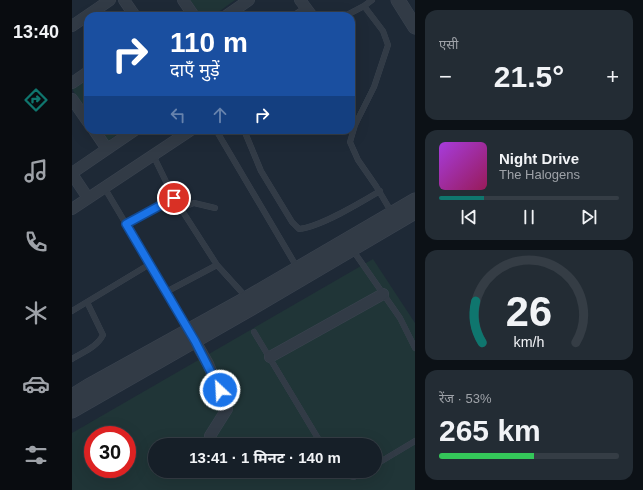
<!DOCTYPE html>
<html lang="hi">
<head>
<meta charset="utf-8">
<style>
  :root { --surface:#161f28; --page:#232c34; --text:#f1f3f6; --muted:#9ea2a8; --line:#353d45; --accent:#0f766e }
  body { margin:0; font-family:Arial,"Noto Sans Devanagari",sans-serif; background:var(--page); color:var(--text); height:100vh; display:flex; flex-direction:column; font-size:15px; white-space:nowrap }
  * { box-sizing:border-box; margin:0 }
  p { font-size:13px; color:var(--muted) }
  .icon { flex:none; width:22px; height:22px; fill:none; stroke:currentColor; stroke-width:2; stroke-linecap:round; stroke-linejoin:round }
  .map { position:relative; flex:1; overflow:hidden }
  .panel { display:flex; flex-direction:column; gap:10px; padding:10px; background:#0c1116; width:228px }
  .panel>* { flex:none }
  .top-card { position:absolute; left:12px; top:12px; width:271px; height:122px; border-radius:12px; box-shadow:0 4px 16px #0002,0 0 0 1px var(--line); background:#1a4fa0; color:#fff; overflow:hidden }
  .speed { position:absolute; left:12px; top:426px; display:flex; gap:8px; font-size:20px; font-weight:700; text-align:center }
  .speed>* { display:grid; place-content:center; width:52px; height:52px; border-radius:50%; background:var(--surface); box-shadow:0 4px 16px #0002,0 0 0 1px var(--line); line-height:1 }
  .speed .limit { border:6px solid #d22; background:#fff; color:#111 }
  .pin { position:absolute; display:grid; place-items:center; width:34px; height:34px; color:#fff; margin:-17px; border:2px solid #fff; border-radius:50%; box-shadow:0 1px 4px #0007 }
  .me { position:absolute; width:44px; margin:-22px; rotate:335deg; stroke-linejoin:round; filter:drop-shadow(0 0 3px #0008) }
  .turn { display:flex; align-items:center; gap:14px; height:84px; padding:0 20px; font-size:18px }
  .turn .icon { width:52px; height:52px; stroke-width:2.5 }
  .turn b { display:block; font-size:28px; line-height:34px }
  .lanes { display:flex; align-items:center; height:38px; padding:0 20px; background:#0003; justify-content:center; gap:20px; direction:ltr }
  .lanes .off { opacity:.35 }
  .big { font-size:30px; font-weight:700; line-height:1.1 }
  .panel .card { flex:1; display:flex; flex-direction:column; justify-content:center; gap:6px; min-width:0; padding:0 14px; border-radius:12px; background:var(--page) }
  .panel .dial { align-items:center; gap:0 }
  .dial svg { height:104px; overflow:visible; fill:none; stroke:var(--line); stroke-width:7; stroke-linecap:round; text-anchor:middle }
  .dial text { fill:var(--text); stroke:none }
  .song { display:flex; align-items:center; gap:12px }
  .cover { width:48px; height:48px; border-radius:6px; background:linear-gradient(135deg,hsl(280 70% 55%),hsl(330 70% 35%)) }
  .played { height:4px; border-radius:2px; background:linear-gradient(90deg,var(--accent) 25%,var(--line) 25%) }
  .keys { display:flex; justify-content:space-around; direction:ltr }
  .heat { display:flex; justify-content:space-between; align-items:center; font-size:22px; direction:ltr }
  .charge { height:6px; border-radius:3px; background:linear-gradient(90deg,#34c759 53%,var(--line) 0) }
  .trip { position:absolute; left:76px; top:438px; width:234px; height:40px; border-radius:20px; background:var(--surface); box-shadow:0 4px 16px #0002,0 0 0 1px var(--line); font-weight:700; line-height:40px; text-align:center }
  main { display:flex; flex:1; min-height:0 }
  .menu { display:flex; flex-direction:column; width:72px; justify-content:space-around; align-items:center; background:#090c10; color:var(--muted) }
  .menu .icon { width:28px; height:28px }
  .menu .selected { color:var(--accent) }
  .menu b { font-size:18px; color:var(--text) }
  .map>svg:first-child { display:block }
  .green { fill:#203537; fill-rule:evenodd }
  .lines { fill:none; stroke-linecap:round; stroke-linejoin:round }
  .service-casing { stroke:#3b4450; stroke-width:6 }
  .minor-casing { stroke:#3b4450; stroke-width:12 }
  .tertiary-casing { stroke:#3b4450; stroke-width:15 }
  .service { stroke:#323b46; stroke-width:5.5 }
  .minor { stroke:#323b46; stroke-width:11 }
  .tertiary { stroke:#323b46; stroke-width:14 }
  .route-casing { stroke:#114b97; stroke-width:10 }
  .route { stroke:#1a73e8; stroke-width:7 }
</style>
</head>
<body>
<main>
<nav class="menu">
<b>13:40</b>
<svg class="icon selected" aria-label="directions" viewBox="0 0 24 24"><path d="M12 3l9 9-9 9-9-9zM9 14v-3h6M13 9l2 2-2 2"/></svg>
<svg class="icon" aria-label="music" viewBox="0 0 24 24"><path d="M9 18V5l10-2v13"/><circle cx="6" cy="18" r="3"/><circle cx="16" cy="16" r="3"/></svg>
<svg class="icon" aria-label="phone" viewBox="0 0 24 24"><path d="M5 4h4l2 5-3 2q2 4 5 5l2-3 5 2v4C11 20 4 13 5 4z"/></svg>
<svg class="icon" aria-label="climate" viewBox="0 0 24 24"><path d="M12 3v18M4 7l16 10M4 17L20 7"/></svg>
<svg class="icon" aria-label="car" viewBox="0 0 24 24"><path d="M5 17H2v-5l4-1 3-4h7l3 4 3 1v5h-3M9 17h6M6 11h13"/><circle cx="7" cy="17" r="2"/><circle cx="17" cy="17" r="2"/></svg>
<svg class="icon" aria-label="filters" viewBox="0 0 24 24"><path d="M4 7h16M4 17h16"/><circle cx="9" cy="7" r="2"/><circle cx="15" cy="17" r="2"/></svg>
</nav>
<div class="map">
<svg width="343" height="490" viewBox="0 0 343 490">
  <rect width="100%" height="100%" fill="#1e2936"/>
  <path class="green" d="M118 0H163L141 16H129Z
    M16 77V113L0 89Z
    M28 130H51L36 141Z
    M301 259 343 323V490H0V433ZM21 435H55V469H21ZM83 445H303V471H83Z"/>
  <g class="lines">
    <defs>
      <path id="service" d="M292 6 300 0
        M273 16 292 6 311 31 316 45 302 87 283 125 278 142 286 160 304 186 320 213
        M144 130 226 269
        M172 130 189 171 220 222 227 229C248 227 288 203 308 191
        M81 155 102 198
        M32 187 117 330
        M109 208 122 203 143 208
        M54 224 102 198 145 265 175 298
        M280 249 328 318 343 348
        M94 292 145 265
        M0 311 78 264
        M182 332 250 445
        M0 359C11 352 25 347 31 335L15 302
        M303 465 343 441
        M266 471 267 473 282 477 292 471"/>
      <path id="minor" d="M52 0 63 16
        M111 0 122 16
        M228 0 240 16
        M154 16 177 0
        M226 16 235 10
        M0 26 38 0
        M0 83 16 72
        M0 99 16 122
        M22 130 35 149
        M0 173 63 130
        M0 174 16 198
        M0 209 119 130
        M123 341 136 364 155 409 138 436
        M198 357 311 294"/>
      <path id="tertiary" d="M326 0 343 27
        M0 396 16 386 175 298 343 200
        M0 411 180 308 343 212"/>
    </defs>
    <use href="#service" class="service-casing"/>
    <use href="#minor" class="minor-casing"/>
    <use href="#tertiary" class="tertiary-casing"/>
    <use href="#service" class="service"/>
    <use href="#minor" class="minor"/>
    <use href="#tertiary" class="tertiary"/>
  </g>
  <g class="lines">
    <defs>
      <path id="route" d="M102 198 54 224 123 341 148 390"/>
    </defs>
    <use href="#route" class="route-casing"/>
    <use href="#route" class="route"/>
  </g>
</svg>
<div class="speed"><div class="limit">30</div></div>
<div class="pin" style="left:102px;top:198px;background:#d93025"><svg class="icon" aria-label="arrive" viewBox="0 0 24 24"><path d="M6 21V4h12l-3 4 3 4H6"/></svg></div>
<svg class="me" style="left:148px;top:390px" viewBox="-20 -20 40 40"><circle r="17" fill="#1a73e8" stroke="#fff" stroke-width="3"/><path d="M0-11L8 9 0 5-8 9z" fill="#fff"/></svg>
<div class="trip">13:41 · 1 मिनट · 140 m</div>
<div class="top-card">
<div class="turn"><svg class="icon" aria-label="right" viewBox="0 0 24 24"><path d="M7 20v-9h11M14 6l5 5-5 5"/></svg><div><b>110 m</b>दाएँ मुड़ें</div></div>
<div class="lanes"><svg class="icon off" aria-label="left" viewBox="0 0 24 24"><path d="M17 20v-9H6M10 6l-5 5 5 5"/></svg><svg class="icon off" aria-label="ahead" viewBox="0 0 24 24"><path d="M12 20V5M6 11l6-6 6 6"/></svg><svg class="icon" aria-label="right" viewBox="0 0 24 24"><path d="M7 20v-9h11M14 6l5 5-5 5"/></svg></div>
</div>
</div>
<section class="panel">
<div class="card"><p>एसी</p>
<div class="heat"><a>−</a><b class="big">21.5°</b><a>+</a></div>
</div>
<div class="card">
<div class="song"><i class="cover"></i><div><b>Night Drive</b><p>The Halogens</p></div></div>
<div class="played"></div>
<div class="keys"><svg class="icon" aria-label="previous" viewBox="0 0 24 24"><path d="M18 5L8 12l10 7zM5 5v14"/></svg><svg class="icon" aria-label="pause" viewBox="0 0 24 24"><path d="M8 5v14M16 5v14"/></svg><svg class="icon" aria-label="next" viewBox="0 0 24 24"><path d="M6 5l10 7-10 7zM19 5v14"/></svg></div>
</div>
<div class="card dial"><svg viewBox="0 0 100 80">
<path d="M14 69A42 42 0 1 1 86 69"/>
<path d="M14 69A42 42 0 0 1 9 37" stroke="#0f766e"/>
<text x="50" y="56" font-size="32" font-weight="700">26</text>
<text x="50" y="72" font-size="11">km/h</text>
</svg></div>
<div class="card"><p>रेंज · 53%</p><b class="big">265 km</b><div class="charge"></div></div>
</section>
</main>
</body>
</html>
